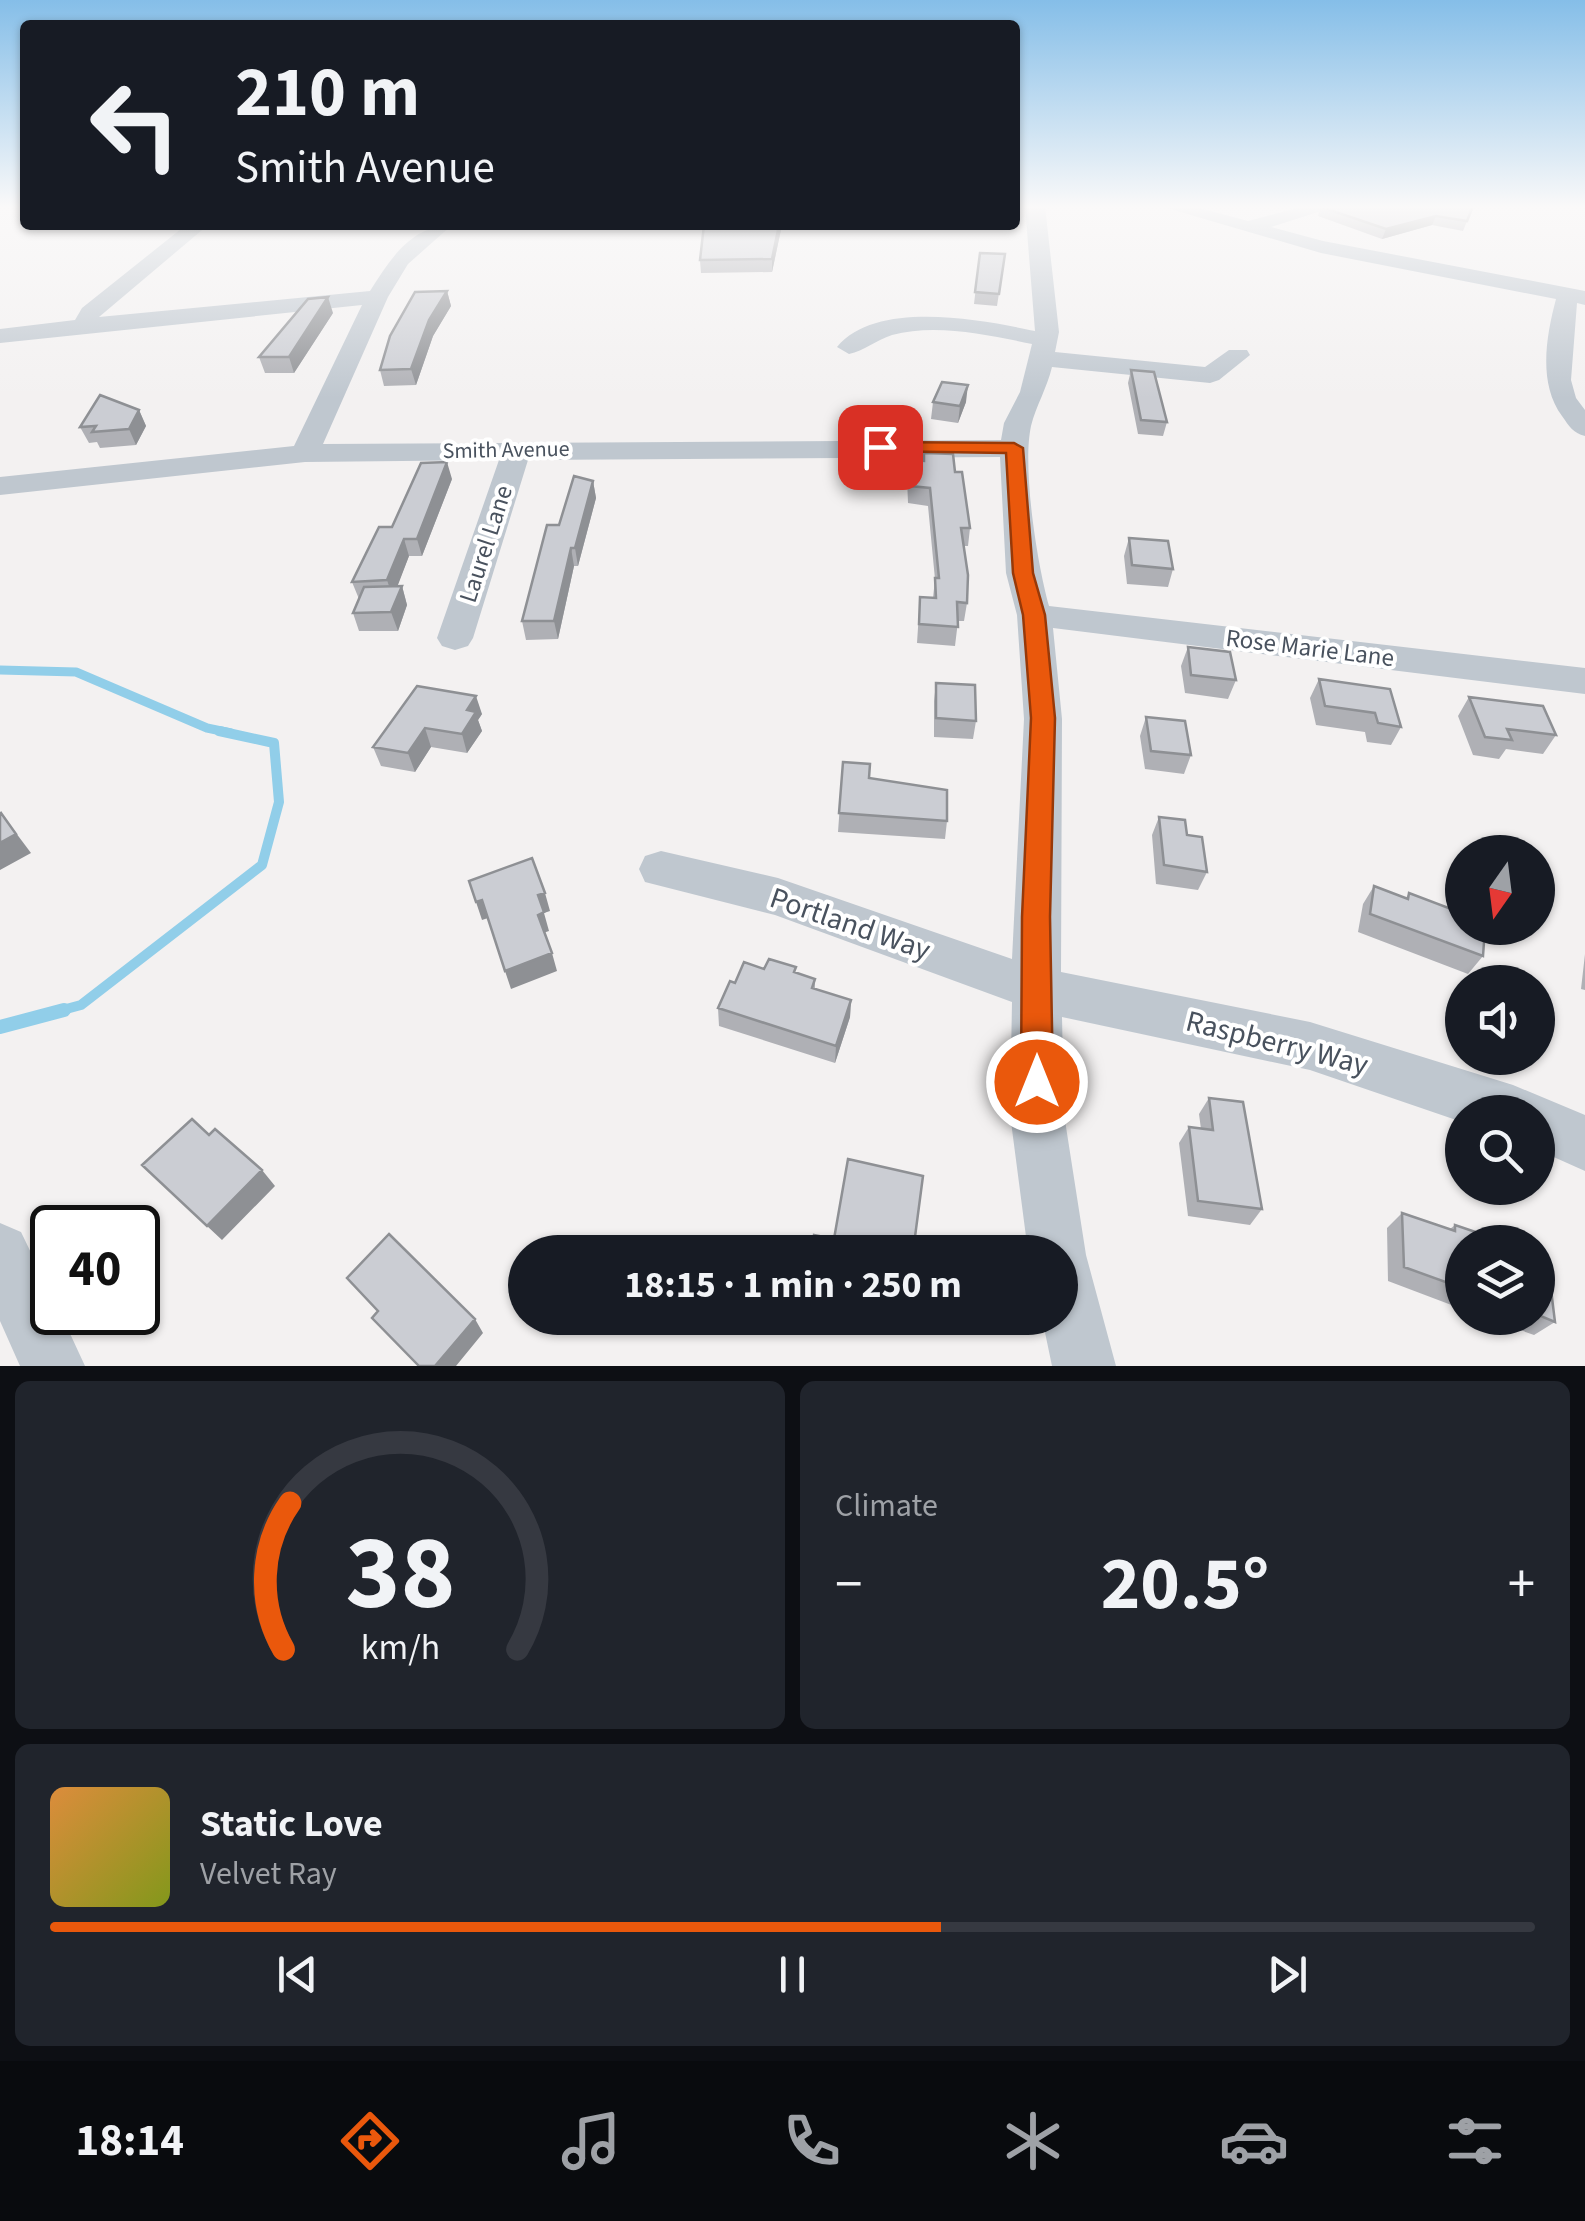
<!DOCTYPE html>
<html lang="en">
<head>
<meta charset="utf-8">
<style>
  :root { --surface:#171b24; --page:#20242c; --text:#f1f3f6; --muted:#9ea1a6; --line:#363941; --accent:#ea580c }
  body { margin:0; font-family:"Source Sans 3",sans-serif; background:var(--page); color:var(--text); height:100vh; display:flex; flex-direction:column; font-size:38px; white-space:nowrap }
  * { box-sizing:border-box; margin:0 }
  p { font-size:32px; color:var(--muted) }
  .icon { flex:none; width:55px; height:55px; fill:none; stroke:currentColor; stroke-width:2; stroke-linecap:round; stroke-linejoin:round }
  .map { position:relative; height:1366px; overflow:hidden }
  .side { display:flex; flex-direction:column; gap:15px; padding:15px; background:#0d0f14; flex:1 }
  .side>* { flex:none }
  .top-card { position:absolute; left:20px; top:20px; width:1000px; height:210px; border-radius:10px; box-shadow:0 2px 8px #0004; background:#171b24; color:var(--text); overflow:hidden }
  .needle { width:65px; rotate:194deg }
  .buttons { position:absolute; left:1445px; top:835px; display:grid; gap:20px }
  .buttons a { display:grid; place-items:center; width:110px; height:110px; border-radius:50%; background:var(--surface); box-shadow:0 2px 8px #0004; font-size:50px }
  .speed { position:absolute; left:30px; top:1205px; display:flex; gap:20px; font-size:50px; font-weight:700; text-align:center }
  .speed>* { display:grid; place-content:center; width:130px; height:130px; border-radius:50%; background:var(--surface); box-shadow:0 2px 8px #0004; line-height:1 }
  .speed .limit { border:5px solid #111; border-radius:15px; background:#fff; color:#111 }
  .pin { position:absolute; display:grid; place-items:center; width:85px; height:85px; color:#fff; margin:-42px; border-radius:20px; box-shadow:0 5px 15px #0006 }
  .me { position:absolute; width:110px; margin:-55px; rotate:0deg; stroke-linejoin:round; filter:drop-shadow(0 0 8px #0008) }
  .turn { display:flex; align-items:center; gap:35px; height:210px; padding:0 50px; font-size:45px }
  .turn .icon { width:130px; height:130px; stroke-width:2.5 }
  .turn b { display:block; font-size:70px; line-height:85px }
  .big { font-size:75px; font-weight:700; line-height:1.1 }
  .side .widget { flex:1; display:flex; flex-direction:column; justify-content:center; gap:15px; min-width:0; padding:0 35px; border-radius:15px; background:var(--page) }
  .side .dial { align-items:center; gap:0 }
  .dial svg { height:260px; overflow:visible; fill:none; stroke:var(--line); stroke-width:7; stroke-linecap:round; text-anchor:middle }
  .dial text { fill:var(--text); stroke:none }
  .song { display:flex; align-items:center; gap:30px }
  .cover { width:120px; height:120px; border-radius:15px; background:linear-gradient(135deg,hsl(30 70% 55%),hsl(70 70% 35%)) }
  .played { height:10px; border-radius:5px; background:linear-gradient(90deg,var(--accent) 60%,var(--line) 60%) }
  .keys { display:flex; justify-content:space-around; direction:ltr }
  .heat { display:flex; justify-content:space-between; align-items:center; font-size:55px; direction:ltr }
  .side .tiles { flex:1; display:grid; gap:15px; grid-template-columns:1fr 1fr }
  .widget:last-child { grid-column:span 2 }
  .trip { position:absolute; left:508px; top:1235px; width:570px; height:100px; border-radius:50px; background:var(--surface); box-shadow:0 2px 8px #0004; font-weight:700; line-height:100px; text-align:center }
  .menu { display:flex; height:160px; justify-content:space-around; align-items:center; background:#090b0e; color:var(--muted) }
  .menu .icon { width:70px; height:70px }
  .menu .selected { color:var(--accent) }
  .menu b { font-size:45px; color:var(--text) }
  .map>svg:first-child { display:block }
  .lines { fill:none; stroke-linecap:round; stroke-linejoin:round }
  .stream-far2 { stroke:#91cee9; stroke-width:9 }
  .stream-far1 { stroke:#91cee9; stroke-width:10 }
  .stream { stroke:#91cee9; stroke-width:14 }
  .minor { fill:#bfc7cf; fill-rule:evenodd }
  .wall { fill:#afb0b5 }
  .shaded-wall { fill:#8e9094 }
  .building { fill:#cbcdd3; stroke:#8e9094; stroke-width:2.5 }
  .route { fill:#ea580c; stroke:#983908; stroke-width:2.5 }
  .labels { text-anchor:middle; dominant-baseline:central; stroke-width:8; stroke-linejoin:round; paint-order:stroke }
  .far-street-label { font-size:22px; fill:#49525e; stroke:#fff }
  .street-label { font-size:25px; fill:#49525e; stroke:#fff }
  .near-street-label { font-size:30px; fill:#49525e; stroke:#fff }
</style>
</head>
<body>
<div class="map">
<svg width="1585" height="1366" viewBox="0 0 1585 1366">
  <rect width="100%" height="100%" fill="#f3f1f1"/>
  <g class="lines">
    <path class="stream-far2" d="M0 670 76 672 207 728 231 733"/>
    <path class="stream-far1" d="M55 1012 81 1005 262 865 279 802 274 743 219 731"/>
    <path class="stream" d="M0 1027 64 1010"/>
    <path class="minor" d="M1025 206H1045L1059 332 1055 352 1205 367 1229 350H1247L1250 355 1219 380 1210 383 1052 367C1047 388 1036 406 1031 426 1022 468 1037 563 1049 606L1585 668V694L1053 628 1062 719 1061 972 1310 1022 1513 1085 1585 1115V1171L1538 1150V1112H1462V1122L1310 1070 1062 1017 1064 1114 1086 1255 1116 1366H1052L1042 1318H1060V1252H1028L1010 1114 1012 1002 775 915 645 882 639 869 645 856 661 851 778 878 1012 959 1024 719 1017 615 1006 573 1000 457 528 460 473 638 468 646 455 650 442 646 437 638 499 460 305 462 0 495V477L294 446 362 305 0 343V329L75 320 82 308 186 225H208L99 317 370 291C390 259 412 225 452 225L408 264 388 297 323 444 1001 440 1004 423 1020 392 1032 344C988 335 936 323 892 335 876 340 864 351 849 354L837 347C877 299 982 320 1035 331Z
      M1160 206H1192L1248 221 1305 206H1337L1271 227 1323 241 1585 291V305L1577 303 1571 380 1576 398 1585 410V436C1573 433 1569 426 1562 416 1538 383 1546 337 1556 299L1321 253Z
      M0 1223 21 1232 52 1296V1312H60L85 1366H20L0 1321Z"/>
  </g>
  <path class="wall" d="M1473 206 1463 231 1432 225 1382 239 1318 216 1321 207Z
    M704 225H782L772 272 701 273 700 260Z
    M846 225H914V230L846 229Z
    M980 253 1005 254 997 306 974 304Z
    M447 291 451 306 433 336 416 385 384 386 380 370Z
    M333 313 294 373H265L259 357Z
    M1131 370 1167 422 1163 436 1138 434 1128 383Z
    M933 402H966L958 423 931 419Z
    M139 410 146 426 136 445 100 448 97 442 89 443 80 427Z
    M924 453 955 472 970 528 968 546H964L967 603 964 621H958L955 646 917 643 920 597 933 598 935 579 928 506 908 503 907 478 909 460 923 461Z
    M452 479 422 556H409L397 586H402L407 605 398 631H359L353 613 359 599 352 582 392 527Z
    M593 481 596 498 578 566H574L558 639 526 640 522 621 559 525Z
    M1129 538 1173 569 1168 587 1127 584 1124 556Z
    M1188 647 1236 680 1228 699 1185 693 1181 666Z
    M1319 679 1401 727 1391 745 1367 742 1365 732 1316 725 1310 698Z
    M936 683 976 721 973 739 934 737V701Z
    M417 686 482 714 478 720 482 731 467 753 431 747 415 772 381 766 373 747Z
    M1469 697 1556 735 1543 754 1506 749 1499 759 1473 755 1458 716Z
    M1146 717 1191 755 1184 774 1145 769 1140 736Z
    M843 762 947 821 945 839 838 832Z
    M1159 817 1207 872 1198 890 1156 884 1152 835Z
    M1374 886 1406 898 1409 893 1483 956 1468 974 1358 932 1363 904Z
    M1585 954V990L1581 989Z
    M764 969 796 973 815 979V989L851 1000 850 1017 835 1063 719 1026 718 1008Z
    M1209 1098 1262 1209 1250 1225 1188 1216 1179 1143 1189 1127 1201 1129 1199 1114Z
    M1402 1213 1450 1229 1455 1225 1462 1242V1309L1388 1281 1387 1228Z
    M1538 1254 1555 1322 1534 1335 1487 1318H1538Z"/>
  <path class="shaded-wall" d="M1436 216 1432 225 1382 239 1386 229Z
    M779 225H782L772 272V259Z
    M447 291 451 306 433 336 416 385 411 369 429 320Z
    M328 297 333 313 294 373 289 357Z
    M968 385 966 402 958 423 960 406Z
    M139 410 146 426 136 445 129 429Z
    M447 462 452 479 422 556 417 539Z
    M593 481 596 498 578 566 575 548Z
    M404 539 409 556 393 598 387 580Z
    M571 548 574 566 558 639 554 621Z
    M402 586 407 605 398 631 391 612Z
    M476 696 482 714 478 720 482 731 467 753 462 734 467 710Z
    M425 728 431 747 415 772 408 753Z
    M1 813 31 853 0 870V843Z
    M545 893 550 911 544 913 549 931 543 933 538 915V895Z
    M482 900 488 918 482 920 476 902Z
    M552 953 557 971 511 989 505 971Z
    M851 1000 850 1017 835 1063 836 1046Z
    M262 1170 275 1186 222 1240 207 1226Z
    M475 1319 483 1333 456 1366H435Z"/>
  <path class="building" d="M1473 206 1467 221 1436 216 1386 229 1321 207Z
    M704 225H779L772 259 700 260Z
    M980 253 1005 254 999 294 975 292Z
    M447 291 429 320 411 369 380 370 390 336 415 292Z
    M328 297 289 357H259L308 299Z
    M1131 370 1154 372 1167 422 1141 420Z
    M942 382 968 385 960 406 933 402Z
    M100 395 139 410 129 429 92 432 96 426 80 427Z
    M924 453 953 454 955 472H962L970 528H961L968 575 967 603 957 602 958 627 919 624 920 597 936 598 935 578H939L930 488 910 486 909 460 924 461Z
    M447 462 417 539H404L387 580 352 582 379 527H392L421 463Z
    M574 476 593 481 575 548H571L554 621H522L547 525H559Z
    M1129 538 1168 541 1173 569 1132 565Z
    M402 586 391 612 353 613 364 587Z
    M1188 647 1230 652 1236 680 1191 675Z
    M1319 679 1390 689 1401 727 1378 723 1375 713 1325 706Z
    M936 683 975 685 976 721 936 718Z
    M417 686 476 696 467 710 476 712 462 734 425 728 408 753 373 747Z
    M1469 697 1543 706 1556 735 1507 729 1512 740 1485 737Z
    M1146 717 1185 721 1191 755 1151 751Z
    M843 762 870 764 869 778 947 790V821L839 813Z
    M1 813 16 834 0 843V814Z
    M1159 817 1185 820 1187 835 1202 837 1207 872 1164 865Z
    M532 858 545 893 538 895 544 912 538 915 552 953 505 971 482 900 476 902 469 881Z
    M1374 886 1408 899 1409 893 1462 913V928H1485L1483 956 1370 914Z
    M769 959 796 967 794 972 815 979 812 988 851 1000 836 1046 718 1008 730 981 735 983 744 962 764 969Z
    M1209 1098 1243 1102 1262 1209 1198 1201 1189 1127 1213 1130Z
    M192 1119 209 1135 215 1129 262 1170 207 1226 142 1165Z
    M848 1159 923 1176 913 1252H811L814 1235 834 1239Z
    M1402 1213 1455 1231V1225L1505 1242H1462V1288L1404 1267Z
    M389 1234 475 1319 435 1366H419L372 1318 378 1311 347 1278Z
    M1538 1254 1547 1257 1555 1322 1538 1315Z"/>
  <linearGradient id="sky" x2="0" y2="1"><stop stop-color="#85bee8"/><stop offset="0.52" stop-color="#faf9f9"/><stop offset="1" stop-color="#faf9f9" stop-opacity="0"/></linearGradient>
  <rect width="1585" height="398" fill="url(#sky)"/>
  <path class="route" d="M880 442 1014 443 1023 448 1033 573 1045 615 1055 718 1050 917 1053 1082 1048 1093 1037 1098 1026 1093 1021 1082 1022 917 1031 718 1023 615 1013 573 1006 453 874 451 872 447Z"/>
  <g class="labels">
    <g class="far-street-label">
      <text transform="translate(506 450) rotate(-1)">Smith Avenue</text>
    </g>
    <g class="street-label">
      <text transform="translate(486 544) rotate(-72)">Laurel Lane</text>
      <text transform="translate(1310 648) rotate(7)">Rose Marie Lane</text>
    </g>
    <g class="near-street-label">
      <text transform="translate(850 924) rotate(19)">Portland Way</text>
      <text transform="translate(1277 1043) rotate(14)">Raspberry Way</text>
    </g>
  </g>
</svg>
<div class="buttons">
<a><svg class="needle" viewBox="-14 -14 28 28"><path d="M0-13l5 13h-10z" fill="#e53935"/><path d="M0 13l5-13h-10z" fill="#9ea1a6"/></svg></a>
<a><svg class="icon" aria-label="sound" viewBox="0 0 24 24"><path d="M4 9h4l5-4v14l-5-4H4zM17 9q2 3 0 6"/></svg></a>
<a><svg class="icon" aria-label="search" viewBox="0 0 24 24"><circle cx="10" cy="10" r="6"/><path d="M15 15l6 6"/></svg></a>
<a><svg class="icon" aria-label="layers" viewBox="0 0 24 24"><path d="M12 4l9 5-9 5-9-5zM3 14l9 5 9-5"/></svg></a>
</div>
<div class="speed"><div class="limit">40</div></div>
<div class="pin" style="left:880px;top:447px;background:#d93025"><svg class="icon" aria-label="arrive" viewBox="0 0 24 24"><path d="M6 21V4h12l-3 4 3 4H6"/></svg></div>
<svg class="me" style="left:1037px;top:1082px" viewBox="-20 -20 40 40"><circle r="17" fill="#ea580c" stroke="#fff" stroke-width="3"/><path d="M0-11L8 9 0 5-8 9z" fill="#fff"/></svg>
<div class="trip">18:15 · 1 min · 250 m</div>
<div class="top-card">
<div class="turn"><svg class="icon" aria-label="left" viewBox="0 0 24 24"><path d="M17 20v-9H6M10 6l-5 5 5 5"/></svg><div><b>210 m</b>Smith Avenue</div></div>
</div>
</div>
<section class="side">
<div class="tiles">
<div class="widget dial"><svg viewBox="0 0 100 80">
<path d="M14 69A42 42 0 1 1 86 69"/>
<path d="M14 69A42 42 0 0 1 16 24" stroke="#ea580c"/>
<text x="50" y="56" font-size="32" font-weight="700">38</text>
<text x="50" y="72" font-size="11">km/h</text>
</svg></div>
<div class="widget"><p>Climate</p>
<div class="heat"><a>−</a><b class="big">20.5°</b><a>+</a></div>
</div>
<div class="widget">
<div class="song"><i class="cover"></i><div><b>Static Love</b><p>Velvet Ray</p></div></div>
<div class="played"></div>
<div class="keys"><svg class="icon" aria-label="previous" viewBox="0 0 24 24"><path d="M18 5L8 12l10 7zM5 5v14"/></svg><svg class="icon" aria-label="pause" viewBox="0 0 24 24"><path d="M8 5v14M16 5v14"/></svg><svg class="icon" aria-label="next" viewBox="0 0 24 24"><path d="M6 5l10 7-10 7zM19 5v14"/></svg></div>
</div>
</div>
</section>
<nav class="menu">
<b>18:14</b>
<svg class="icon selected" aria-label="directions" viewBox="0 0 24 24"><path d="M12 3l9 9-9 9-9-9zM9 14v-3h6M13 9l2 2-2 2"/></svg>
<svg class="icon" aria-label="music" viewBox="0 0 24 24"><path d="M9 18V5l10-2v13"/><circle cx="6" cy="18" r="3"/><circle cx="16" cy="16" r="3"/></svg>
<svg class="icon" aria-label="phone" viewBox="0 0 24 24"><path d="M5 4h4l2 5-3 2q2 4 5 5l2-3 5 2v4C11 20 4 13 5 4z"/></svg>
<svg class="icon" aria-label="climate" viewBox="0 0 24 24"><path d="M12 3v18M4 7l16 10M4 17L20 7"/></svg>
<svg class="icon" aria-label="car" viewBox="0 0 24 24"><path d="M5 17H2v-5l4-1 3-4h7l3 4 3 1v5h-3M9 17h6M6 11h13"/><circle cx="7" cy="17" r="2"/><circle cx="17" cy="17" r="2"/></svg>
<svg class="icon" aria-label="filters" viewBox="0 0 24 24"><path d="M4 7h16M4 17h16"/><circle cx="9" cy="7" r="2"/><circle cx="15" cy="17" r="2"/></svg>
</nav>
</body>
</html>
